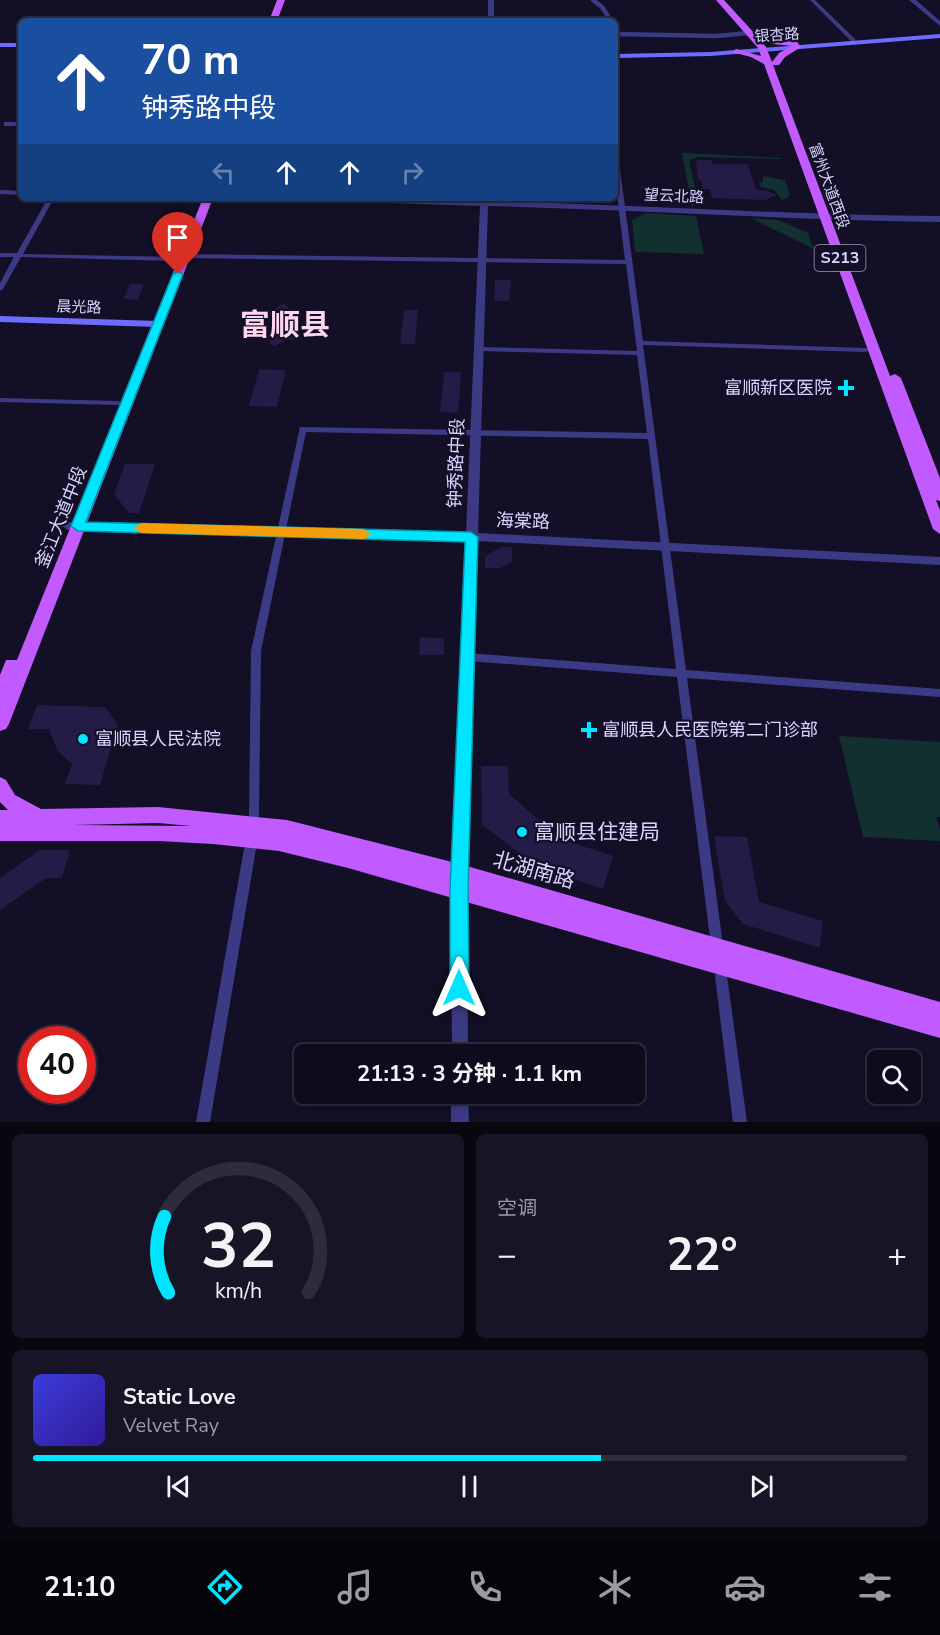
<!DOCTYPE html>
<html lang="zh">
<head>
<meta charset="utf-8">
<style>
  :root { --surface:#0e0b1c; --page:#171425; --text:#f1f3f6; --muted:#9b9ba3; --line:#2e2b3b; --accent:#00e5ff }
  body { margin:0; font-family:"Nunito Sans","Noto Sans SC",sans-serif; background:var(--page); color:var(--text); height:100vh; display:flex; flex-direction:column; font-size:22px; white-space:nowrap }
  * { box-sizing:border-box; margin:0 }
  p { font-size:20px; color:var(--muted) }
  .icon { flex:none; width:33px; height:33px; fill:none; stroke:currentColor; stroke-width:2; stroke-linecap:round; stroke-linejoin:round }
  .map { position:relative; height:1122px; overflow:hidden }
  .panel { display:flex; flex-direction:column; gap:12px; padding:12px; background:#08060f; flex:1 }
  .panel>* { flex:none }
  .hud { position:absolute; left:18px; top:18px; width:600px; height:183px; border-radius:9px; box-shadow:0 3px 9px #0003,0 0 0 2px var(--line); background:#1a4fa0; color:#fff; overflow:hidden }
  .fabs { position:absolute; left:867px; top:1050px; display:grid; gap:12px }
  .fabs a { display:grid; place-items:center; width:54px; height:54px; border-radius:9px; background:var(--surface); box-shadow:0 3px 9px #0003,0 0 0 2px var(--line); font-size:30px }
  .speed { position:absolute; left:18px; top:1026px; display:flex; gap:12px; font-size:30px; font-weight:700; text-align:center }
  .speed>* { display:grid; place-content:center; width:78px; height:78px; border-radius:50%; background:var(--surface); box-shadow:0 3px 9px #0003,0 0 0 2px var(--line); line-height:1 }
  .speed .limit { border:9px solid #d22; background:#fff; color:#111 }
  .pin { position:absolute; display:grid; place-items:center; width:51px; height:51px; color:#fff; margin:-62px -26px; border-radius:50% 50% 50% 0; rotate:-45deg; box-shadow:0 0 6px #0007 }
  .pin .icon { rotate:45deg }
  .me { position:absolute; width:66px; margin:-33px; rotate:0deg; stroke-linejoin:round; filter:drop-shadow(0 0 4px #0008) }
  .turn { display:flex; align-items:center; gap:21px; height:126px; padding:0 24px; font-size:27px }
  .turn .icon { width:78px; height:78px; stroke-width:2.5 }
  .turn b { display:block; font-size:42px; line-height:51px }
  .lanes { display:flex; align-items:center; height:57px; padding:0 24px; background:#0003; justify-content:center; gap:30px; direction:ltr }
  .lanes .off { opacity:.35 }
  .big { font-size:45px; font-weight:700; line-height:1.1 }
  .panel .widget { flex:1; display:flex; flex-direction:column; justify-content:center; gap:9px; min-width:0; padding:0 21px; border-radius:9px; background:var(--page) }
  .panel .dial { align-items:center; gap:0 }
  .dial svg { height:156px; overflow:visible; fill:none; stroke:var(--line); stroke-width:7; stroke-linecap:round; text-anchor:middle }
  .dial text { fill:var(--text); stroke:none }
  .song { display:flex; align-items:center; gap:18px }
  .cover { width:72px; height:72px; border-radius:9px; background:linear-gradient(135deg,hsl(240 70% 55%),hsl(250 70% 35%)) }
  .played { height:6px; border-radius:3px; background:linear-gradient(90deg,var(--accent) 65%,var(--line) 65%) }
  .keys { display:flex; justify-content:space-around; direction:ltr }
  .heat { display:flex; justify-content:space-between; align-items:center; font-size:33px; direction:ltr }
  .panel .tiles { flex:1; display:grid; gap:12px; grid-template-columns:1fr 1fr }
  .widget:last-child { grid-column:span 2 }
  .trip { position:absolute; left:294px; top:1044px; width:351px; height:60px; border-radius:9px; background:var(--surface); box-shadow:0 3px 9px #0003,0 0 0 2px var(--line); font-weight:700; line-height:60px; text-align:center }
  .tabs { display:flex; height:96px; justify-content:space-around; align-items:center; background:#06040b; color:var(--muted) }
  .tabs .icon { width:42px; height:42px }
  .tabs .active { color:var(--accent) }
  .tabs b { font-size:27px; color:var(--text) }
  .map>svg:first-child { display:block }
  .green { fill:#12302f }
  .building { fill:#241b47 }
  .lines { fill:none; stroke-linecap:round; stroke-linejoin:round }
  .pedestrian { stroke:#3d3a85; stroke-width:4.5 }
  .minor { fill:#3d3a85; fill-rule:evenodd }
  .tertiary { fill:#3d3a85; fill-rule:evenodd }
  .secondary { fill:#6f6bff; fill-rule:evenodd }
  .primary { fill:#c25bff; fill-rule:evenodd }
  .route { fill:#00e5ff; stroke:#0095a6; stroke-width:1.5 }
  .slow { fill:#f59e0b }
  .poi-dot { fill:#00e5ff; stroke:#130f26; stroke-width:2 }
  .labels { text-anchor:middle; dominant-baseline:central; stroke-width:4.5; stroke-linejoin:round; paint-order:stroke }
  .far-street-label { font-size:15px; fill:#d9d4ff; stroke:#130f26 }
  .shield { fill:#130f26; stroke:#9e99be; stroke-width:1.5 }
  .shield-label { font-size:16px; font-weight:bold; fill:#d9d4ff }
  .poi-label { font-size:18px; fill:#d9d4ff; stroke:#130f26; text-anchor:start }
  .street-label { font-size:18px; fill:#d9d4ff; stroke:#130f26 }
  .near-poi-label { font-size:21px; fill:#d9d4ff; stroke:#130f26; text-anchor:start }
  .near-street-label { font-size:21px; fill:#d9d4ff; stroke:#130f26 }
  .town-label { font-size:30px; font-weight:bold; fill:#ffd6f0; stroke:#130f26 }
</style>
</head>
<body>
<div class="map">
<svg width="940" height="1122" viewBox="0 0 940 1122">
  <rect width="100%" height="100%" fill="#130f26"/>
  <path class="green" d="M682 153 782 158V159L699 157 691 159 689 162 699 204 692 206Z
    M763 176 785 180 790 196 782 200 774 190 761 187 759 183 763 182Z
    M646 213 696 216 704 254 635 252 632 220Z
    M750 218 779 220 808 233 814 249Z
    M839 736 940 742V817H936L940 830V841L863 837Z"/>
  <path class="building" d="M696 160H711L713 164H748L756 190 767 191 776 195 765 200 712 198 710 189H703L701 180H698Z
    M495 280H511L509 301H494Z
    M130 284H144L138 300 123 299Z
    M283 303 290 309H300L294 340H285L275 346 269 343 278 332 282 317 276 308Z
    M404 310H418L415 344H400Z
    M259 369 286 370 277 407 249 406Z
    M444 372H461L458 413 440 412Z
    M125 464H155L139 513H129L114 494Z
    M502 547H512V562L501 568H485V556Z
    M420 637 444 638V655H419Z
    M37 705 105 707 118 725 100 785 65 784 72 764 57 750 49 729H28Z
    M481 766H508L509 794 561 839 613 856 603 889 538 867 482 825Z
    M714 836 747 837 759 902 823 921 820 948 743 924 725 901Z
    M40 850H70L62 878H46L0 910V878Z"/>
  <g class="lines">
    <path class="pedestrian" d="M593 0 602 7 611 21
      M615 34 716 36 749 33
      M615 44 617 53"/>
    <path class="minor" d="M810 0H815L855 39V41H851Z
      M615 153 618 155 643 341 866 348 870 350 866 352 643 345 686 670 940 689V697L687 678 722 938 720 942 716 944 712 942 710 938 677 677 467 661 464 660 462 657 464 654 467 653 676 669 648 439 306 432 261 651 259 815 258 818 254 820 250 818 249 815 251 651 300 427 647 433 637 355 479 351 475 349 479 347 637 351 626 264 185 258 182 256 185 254 625 260 615 179Z
      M48 198H54L23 254 176 257 179 259 176 261 21 257 3 289 0 291V283L14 257H0V253H17Z
      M0 398 118 401 122 403 118 405 0 402Z
      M250 844 254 845 256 849 210 1122H196L244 849 246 845Z
      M721 970 725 972 727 976 747 1122H733L715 976 717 972Z"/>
    <path class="tertiary" d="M488 0H494V21H488Z
      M909 0H916L940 21V26Z
      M4 122H21V126H4Z
      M0 190 21 191V195L0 194Z
      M294 198 480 201V198H488V201C639 205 789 215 940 216V222C789 220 639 210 488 206L478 533 940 557V565L477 541 467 890 468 1054H452L451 890 466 541 68 530 62 526 68 522 466 533 480 206 298 200Z
      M451 1094H468L469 1122H451Z"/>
    <path class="secondary" d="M940 34V38L711 56 615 58V54L711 52Z
      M0 43H21V47H0Z
      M0 316 158 321 163 324 158 327 0 322Z"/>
    <path class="primary" d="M277 0H285L277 21H269Z
      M716 0H724L755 34 759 32 778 40 797 42 801 47 785 57 779 65H773L890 376 895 374 901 378 940 478V501L936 500 940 510V534L933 529 764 64 751 57 732 52 736 49 761 56 758 48ZM758 38 773 44 792 46 779 53 772 62 766 47Z
      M203 198H213L9 724 6 729 0 731V675L6 660H17Z
      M0 777 6 780 15 795 41 809 158 807 287 820 460 864 940 1002V1038L348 868 279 851 213 844 159 841H0V810H8L0 802ZM158 823 191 826 73 825Z"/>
  </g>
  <path class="route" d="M178 271 183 274 86 522 471 532 478 537 468 890 469 988 466 995 459 998 453 995 450 988V890L465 542 78 531 71 526 173 274Z"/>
  <path class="slow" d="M141 523 364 529 371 534 364 539 141 533 134 528Z"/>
  <g class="poi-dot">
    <path d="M843 379h6v6h6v6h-6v6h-6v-6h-6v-6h6z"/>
    <path d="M586 721h6v6h6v6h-6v6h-6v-6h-6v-6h6z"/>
    <circle cx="83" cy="739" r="6"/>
    <circle cx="522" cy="832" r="6"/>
  </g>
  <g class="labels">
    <g class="far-street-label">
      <text transform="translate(777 35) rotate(-4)">银杏路</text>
      <text transform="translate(829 186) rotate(70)">富州大道西段</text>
      <text transform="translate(674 196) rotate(3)">望云北路</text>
      <text transform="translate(79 307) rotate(2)">晨光路</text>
    </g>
    <rect class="shield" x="814.5" y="245" width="51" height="26" rx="4.5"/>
    <g class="shield-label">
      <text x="840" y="258">S213</text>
    </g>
    <g class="poi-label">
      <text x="832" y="388" text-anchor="end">富顺新区医院</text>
      <text x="602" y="730">富顺县人民医院第二门诊部</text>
      <text x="95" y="739">富顺县人民法院</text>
    </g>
    <g class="street-label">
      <text transform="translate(456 463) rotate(-88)">钟秀路中段</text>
      <text transform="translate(61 517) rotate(-68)">釜江大道中段</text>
      <text transform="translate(523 521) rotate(2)">海棠路</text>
    </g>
    <g class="near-poi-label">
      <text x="534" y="832">富顺县住建局</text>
    </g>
    <g class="near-street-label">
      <text transform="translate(534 870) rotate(16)">北湖南路</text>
    </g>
    <g class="town-label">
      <text x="285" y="325">富顺县</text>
    </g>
  </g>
</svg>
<div class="fabs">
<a><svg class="icon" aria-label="search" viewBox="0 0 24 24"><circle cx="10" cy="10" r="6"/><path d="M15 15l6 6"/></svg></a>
</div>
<div class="speed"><div class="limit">40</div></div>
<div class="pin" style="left:178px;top:274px;background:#d93025"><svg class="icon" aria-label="arrive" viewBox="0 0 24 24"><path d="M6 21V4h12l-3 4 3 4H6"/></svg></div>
<svg class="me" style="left:459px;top:988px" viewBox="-20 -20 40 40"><path d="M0-17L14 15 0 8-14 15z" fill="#00e5ff" stroke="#fff" stroke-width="4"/></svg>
<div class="trip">21:13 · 3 分钟 · 1.1 km</div>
<div class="hud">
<div class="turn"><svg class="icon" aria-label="ahead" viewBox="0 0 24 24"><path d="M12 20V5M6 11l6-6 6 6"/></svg><div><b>70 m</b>钟秀路中段</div></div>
<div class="lanes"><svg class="icon off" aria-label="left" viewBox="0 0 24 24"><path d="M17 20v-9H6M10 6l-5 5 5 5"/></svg><svg class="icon" aria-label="ahead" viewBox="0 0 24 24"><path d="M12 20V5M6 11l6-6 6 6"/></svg><svg class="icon" aria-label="ahead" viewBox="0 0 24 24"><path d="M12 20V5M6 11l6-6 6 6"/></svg><svg class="icon off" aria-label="right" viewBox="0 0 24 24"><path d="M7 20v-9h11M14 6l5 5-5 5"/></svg></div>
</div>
</div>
<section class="panel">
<div class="tiles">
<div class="widget dial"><svg viewBox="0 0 100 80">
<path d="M14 69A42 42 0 1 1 86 69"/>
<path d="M14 69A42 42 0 0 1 12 30" stroke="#00e5ff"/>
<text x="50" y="56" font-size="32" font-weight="700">32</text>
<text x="50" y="72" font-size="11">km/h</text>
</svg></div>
<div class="widget"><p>空调</p>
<div class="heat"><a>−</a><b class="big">22°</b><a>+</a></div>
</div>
<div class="widget">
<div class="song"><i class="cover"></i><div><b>Static Love</b><p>Velvet Ray</p></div></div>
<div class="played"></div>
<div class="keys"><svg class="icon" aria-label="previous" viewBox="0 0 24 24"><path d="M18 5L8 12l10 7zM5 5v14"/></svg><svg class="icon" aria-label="pause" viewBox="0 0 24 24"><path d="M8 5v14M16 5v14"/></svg><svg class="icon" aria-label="next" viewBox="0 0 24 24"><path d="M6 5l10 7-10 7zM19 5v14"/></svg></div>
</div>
</div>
</section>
<nav class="tabs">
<b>21:10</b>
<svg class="icon active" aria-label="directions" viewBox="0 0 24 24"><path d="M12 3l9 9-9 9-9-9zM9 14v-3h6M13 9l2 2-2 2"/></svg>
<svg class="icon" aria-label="music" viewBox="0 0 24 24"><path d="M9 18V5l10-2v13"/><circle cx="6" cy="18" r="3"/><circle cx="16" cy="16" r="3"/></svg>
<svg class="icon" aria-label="phone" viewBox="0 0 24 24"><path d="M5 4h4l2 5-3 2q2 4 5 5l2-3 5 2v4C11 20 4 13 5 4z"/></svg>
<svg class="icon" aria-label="climate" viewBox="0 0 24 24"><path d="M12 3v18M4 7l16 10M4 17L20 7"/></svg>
<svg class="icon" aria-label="car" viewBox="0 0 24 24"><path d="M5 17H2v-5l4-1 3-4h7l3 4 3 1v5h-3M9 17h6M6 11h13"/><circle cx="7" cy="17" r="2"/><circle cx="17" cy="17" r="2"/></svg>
<svg class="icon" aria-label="filters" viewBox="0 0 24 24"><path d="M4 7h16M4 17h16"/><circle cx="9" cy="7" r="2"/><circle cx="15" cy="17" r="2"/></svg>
</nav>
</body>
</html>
